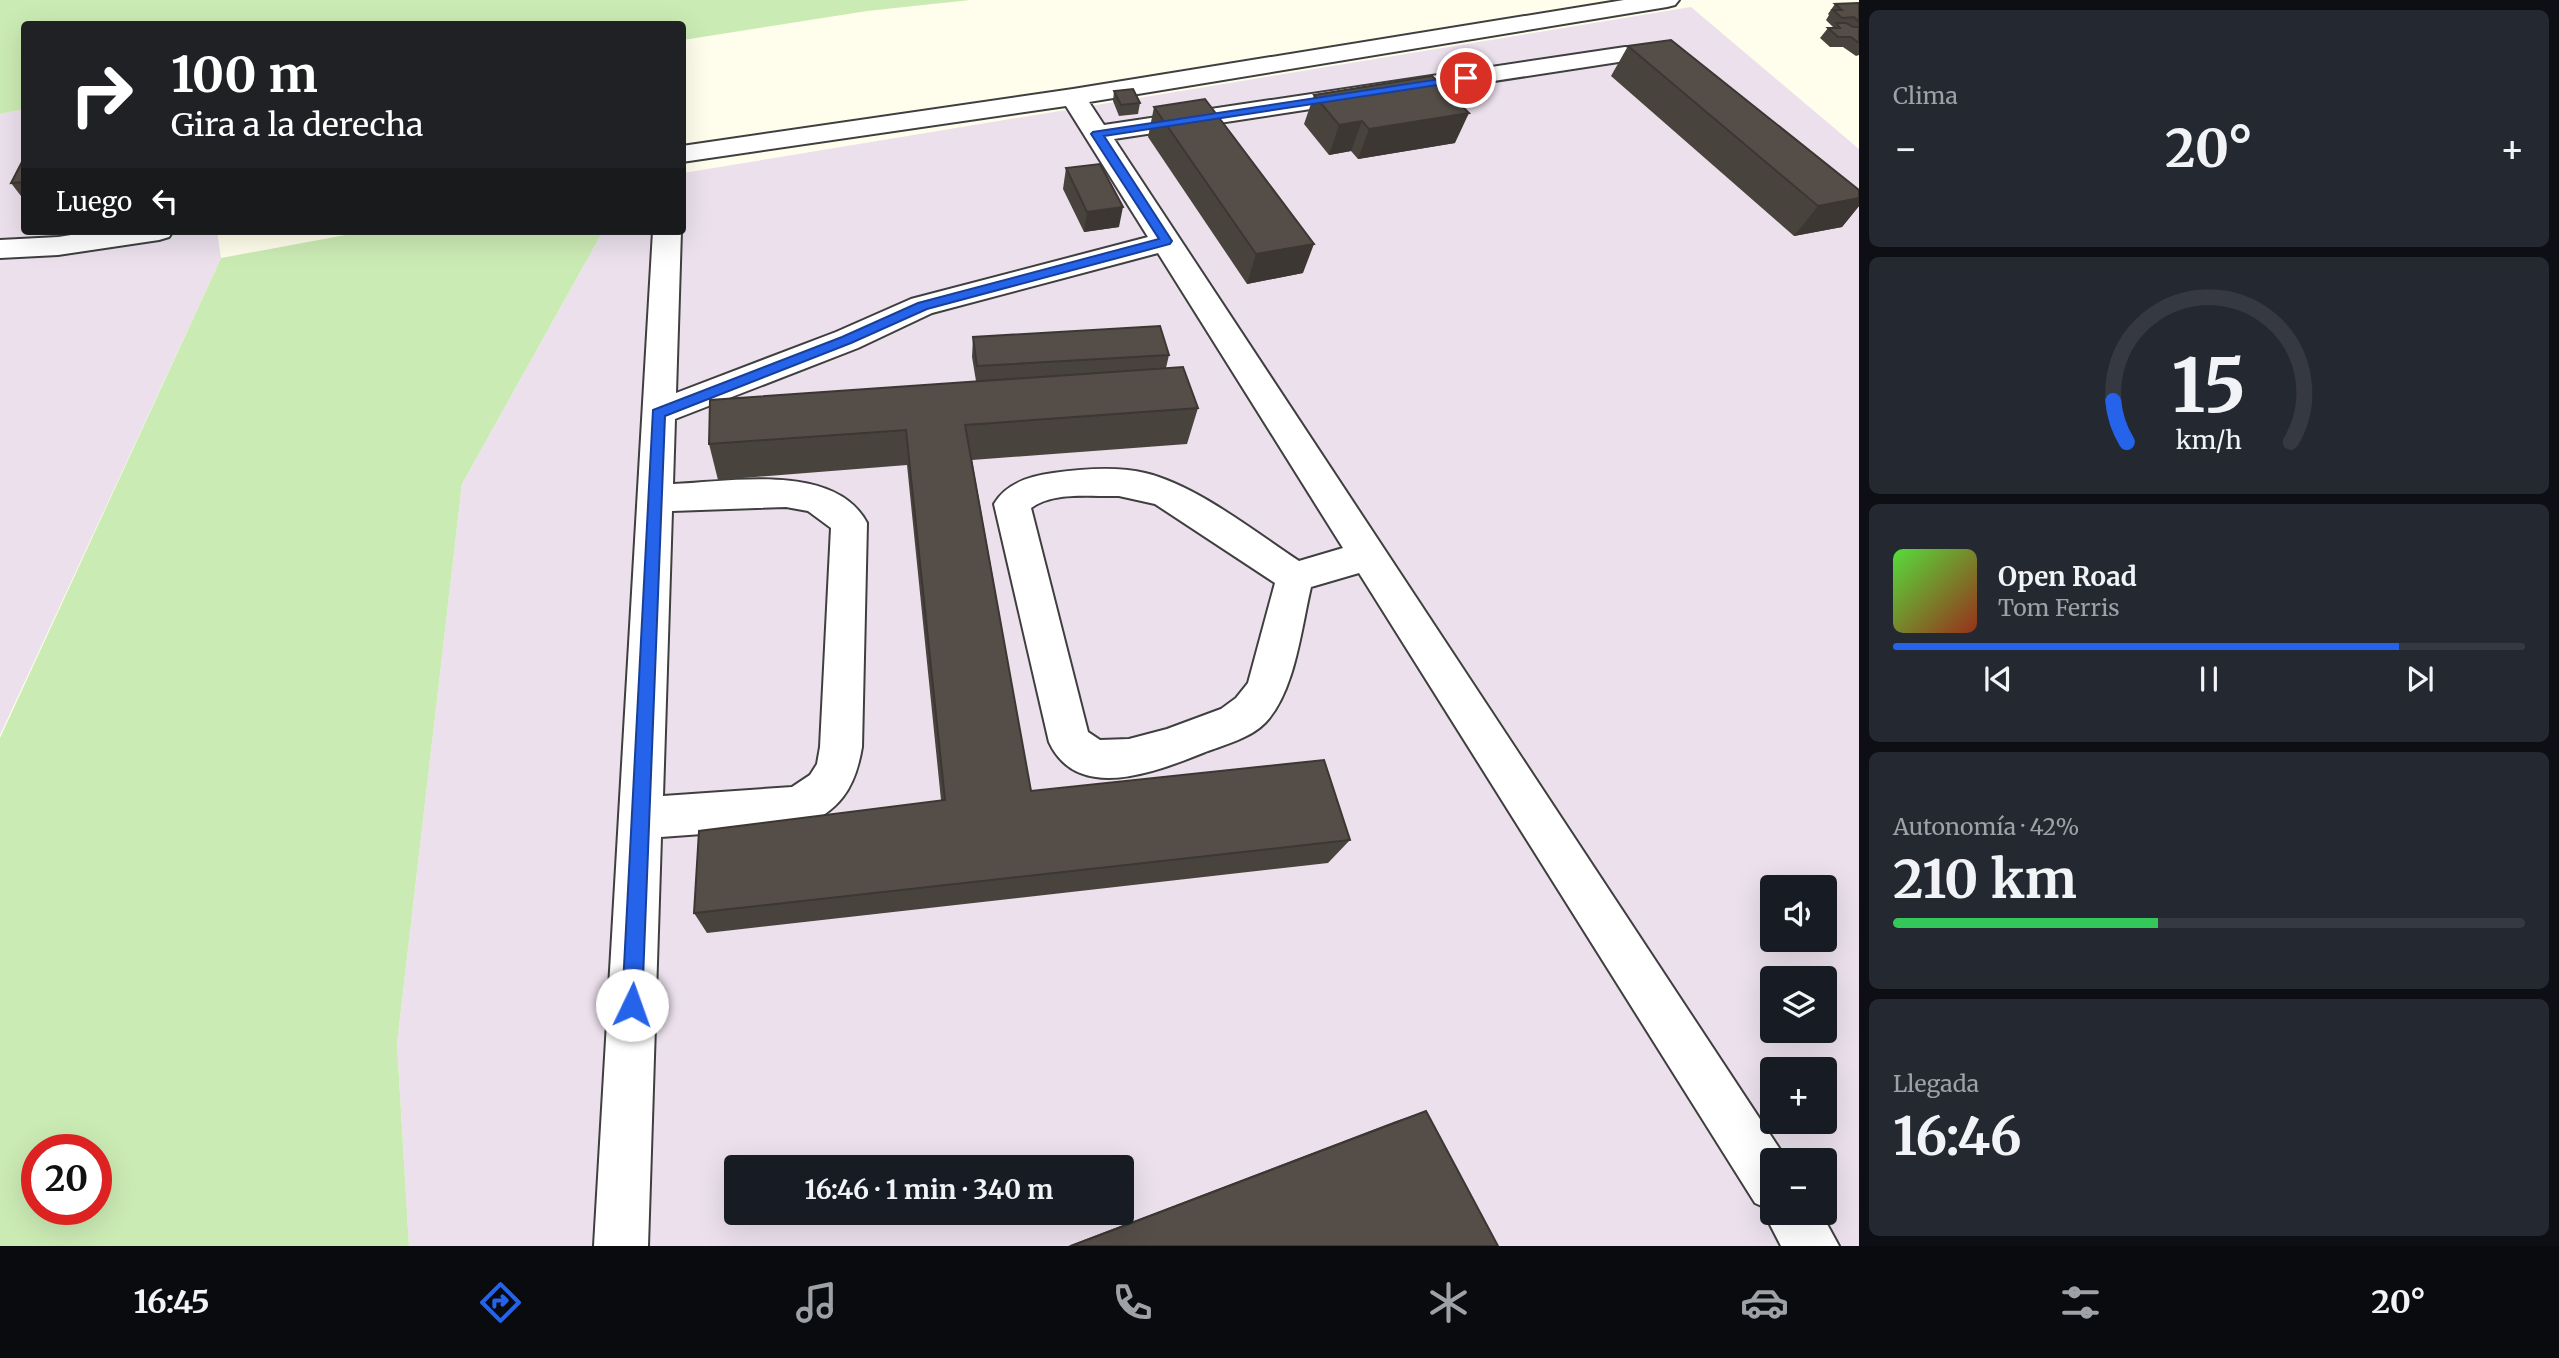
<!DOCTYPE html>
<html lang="es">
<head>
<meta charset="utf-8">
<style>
  :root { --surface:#171b24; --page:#242831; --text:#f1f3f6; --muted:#9ea1a6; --line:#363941; --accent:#2563eb }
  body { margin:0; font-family:Merriweather,serif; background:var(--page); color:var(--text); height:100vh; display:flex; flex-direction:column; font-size:26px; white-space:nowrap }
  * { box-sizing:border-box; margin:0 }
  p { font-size:23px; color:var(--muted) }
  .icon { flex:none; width:38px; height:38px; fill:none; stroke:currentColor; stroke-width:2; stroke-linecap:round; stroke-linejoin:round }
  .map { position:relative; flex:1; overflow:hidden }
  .side { display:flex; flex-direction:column; gap:10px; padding:10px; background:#0d0f14; width:700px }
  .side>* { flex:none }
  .top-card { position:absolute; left:21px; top:21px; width:665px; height:214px; border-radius:7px; box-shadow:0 7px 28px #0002; background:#202124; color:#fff; overflow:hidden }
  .fabs { position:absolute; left:1760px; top:875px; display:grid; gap:14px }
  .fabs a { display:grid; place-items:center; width:77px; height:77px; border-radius:7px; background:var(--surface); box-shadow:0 7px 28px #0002; font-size:35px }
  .speed { position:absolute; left:21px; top:1134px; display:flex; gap:14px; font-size:35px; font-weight:700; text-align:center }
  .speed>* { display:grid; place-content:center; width:91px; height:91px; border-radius:50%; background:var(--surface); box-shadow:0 7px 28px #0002; line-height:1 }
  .speed .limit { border:10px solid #d22; background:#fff; color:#111 }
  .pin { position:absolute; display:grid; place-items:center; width:60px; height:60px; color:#fff; margin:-30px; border:4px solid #fff; border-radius:50%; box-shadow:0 2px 7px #0007 }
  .me { position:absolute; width:77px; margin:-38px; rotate:3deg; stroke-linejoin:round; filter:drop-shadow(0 0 5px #0008) }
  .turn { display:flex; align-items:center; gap:24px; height:147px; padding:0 35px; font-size:32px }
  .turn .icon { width:91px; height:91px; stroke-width:2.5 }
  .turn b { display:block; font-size:49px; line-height:60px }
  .then { display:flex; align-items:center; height:66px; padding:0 35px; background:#0003; gap:14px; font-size:26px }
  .big { font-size:52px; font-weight:700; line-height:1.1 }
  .side .tile { flex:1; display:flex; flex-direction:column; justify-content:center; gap:10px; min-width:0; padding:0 24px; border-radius:10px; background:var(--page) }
  .side .dial { align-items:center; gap:0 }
  .dial svg { height:182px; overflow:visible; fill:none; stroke:var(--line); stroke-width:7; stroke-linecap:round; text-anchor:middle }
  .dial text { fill:var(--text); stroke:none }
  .song { display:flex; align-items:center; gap:21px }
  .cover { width:84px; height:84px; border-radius:10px; background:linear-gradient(135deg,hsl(110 70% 55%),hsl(10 70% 35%)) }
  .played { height:7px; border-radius:4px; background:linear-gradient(90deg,var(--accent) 80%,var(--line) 80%) }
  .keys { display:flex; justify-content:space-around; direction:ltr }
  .heat { display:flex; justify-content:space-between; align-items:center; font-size:38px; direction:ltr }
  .charge { height:10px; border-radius:5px; background:linear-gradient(90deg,#34c759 42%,var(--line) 0) }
  .trip { position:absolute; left:724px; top:1155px; width:410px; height:70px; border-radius:7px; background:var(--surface); box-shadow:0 7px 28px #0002; font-weight:700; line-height:70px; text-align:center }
  .tab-bar { display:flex; height:112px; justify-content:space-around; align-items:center; background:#090b0e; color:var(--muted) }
  .tab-bar .icon { width:49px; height:49px }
  .tab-bar .on { color:var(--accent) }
  .tab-bar b { font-size:32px; color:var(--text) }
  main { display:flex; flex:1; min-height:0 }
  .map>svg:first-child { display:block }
  .industrial { fill:#ebe0ec; fill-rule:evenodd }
  .green { fill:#cbebb4; fill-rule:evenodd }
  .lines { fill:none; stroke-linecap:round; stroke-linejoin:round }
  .minor-casing { stroke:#3f3f3f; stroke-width:4 }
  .minor { fill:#fff; fill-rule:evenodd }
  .wall { fill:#49433e }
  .shaded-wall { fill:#3c3732 }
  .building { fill:#554e48; stroke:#3c3732; stroke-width:2 }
  .route { fill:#2563eb; stroke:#184099; stroke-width:2 }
</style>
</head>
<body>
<main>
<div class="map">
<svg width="1859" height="1246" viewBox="0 0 1859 1246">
  <rect width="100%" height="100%" fill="#fffdeb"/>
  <path class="industrial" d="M1691 7 1859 149V1246H409L397 1044 462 484 603 231H682L683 173ZM1773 887H1825V940H1773ZM1773 978H1825V1031H1773ZM1773 1069H1825V1122H1773ZM1773 1160H1825V1213H1773ZM737 1167H1122V1213H737Z
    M24 109V231H217L221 258 0 735V114Z"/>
  <path class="green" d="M0 0H970L867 11 683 40 682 24H24V109L0 114Z
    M367 231H603L462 484 397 1044 409 1246H0V738L221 258ZM37 1150H96V1209H37Z"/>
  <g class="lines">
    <defs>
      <path id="minor" d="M1624 0H1679L1675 5 1667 7 1089 102 1104 125 1625 47 1634 49 1637 54 1634 59 1625 61 1114 139 1787 1160H1773V1213H1821L1839 1246H1781L1764 1213 1766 1208 1755 1203 1359 573 1311 587C1301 629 1295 692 1265 723 1250 738 1227 744 1208 751 1160 770 1078 805 1049 742L994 504C1006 483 1030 476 1053 473 1082 469 1117 466 1145 473 1196 485 1255 532 1299 561L1343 548 1158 253 932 313 858 348 675 419 673 484C730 482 835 462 867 523L862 747C855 789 839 812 799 827L661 837 648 1246H594L653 231H681L676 393 836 332 911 299 1148 237 1066 106 682 162V146L1073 89ZM1119 496 1155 504 1275 583 1248 683 1236 698 1221 709 1167 729 1129 739 1100 740 1088 732 1031 508C1054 491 1092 497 1119 496ZM786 507 808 511 831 528 820 747 817 764 810 775 792 787 663 796 672 511Z
        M97 231H173L169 237 159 240 58 255 0 258V240L58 237Z"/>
    </defs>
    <use href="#minor" class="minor-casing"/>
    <use href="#minor" class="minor"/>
  </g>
  <path class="wall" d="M1859 3V55L1856 56 1843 47H1830L1820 38 1828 28H1832L1833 27 1826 20 1829 15 1828 14 1835 4Z
    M1628 46 1859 190V206L1842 227 1794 236 1611 76Z
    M1114 91 1140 103 1138 114 1119 116 1113 101Z
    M1314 95 1455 143 1358 159 1351 151 1329 155 1304 124Z
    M1154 107 1303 273 1247 284 1148 137Z
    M24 158V200L11 183Z
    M1066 168 1119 227 1084 232 1063 189Z
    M973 337 1169 355 1166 368 1198 408 1187 444 972 460 1031 791 1350 840 1328 863 707 933 694 913 941 800 907 465 718 480 709 444 976 381 972 357Z
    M1426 1111 1498 1246H1068L1396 1121Z"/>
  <path class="shaded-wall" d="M1469 113 1455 143 1358 159 1369 129Z
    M1362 121 1351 151 1329 155 1339 125Z
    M1859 198V206L1842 227 1794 236 1818 206Z
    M1123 207 1119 227 1084 232 1087 212Z
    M1314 244 1303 273 1247 284 1256 254Z"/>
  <path class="building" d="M1859 3V22L1854 17 1842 18 1833 10H1842L1835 4Z
    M1836 23H1846L1853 27H1859V43L1851 37H1838L1828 28H1840Z
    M1671 40 1859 190V198L1818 206 1628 46Z
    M1432 76 1469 113 1369 129 1362 121 1339 125 1314 95Z
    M1133 89 1140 103 1121 105 1114 91Z
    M1205 99 1314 244 1256 254 1154 107Z
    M24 158V182L11 183Z
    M1100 164 1123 207 1087 212 1066 168Z
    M1160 326 1169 355 977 366 973 337Z
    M1183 367 1198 408 965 425 1031 791 1324 760 1350 840 694 913 699 831 945 800 906 430 709 444 710 400Z
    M1426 1111 1498 1246H1071Z"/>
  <path class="route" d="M1466 75 1472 78 1470 80 1104 136 1172 241 1170 244 927 309 851 343 665 416 642 1005 639 1012 632 1015 625 1012 622 1005 653 410 842 337 918 303 1159 239 1091 134 1093 132Z"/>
</svg>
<div class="fabs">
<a><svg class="icon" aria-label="sound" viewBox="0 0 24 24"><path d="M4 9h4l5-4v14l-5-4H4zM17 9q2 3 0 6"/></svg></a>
<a><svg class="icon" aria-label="layers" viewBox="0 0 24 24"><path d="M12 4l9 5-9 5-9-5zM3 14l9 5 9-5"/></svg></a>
<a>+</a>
<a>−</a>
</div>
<div class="speed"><div class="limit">20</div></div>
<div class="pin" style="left:1466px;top:78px;background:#d93025"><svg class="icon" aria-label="arrive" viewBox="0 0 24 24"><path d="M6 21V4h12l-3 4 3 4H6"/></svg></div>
<svg class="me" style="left:632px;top:1005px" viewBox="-20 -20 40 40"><circle r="19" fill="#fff"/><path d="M0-13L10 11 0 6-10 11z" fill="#2563eb"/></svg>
<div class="trip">16:46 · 1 min · 340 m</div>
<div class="top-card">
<div class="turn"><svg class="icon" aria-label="right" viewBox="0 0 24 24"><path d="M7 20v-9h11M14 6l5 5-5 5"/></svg><div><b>100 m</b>Gira a la derecha</div></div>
<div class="then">Luego<svg class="icon" aria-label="left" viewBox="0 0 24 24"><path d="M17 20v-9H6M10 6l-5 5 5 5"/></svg></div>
</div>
</div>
<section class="side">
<div class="tile"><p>Clima</p>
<div class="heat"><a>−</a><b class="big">20°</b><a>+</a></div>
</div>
<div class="tile dial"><svg viewBox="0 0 100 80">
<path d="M14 69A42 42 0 1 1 86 69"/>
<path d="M14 69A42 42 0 0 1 8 51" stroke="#2563eb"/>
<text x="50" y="56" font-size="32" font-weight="700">15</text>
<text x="50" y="72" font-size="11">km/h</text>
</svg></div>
<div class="tile">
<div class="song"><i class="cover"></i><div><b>Open Road</b><p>Tom Ferris</p></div></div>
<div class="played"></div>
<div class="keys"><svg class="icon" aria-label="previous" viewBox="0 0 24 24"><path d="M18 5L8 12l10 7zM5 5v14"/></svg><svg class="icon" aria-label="pause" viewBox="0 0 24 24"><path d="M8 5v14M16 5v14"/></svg><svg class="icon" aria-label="next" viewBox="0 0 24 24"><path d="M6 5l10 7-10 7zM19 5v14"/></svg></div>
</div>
<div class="tile"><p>Autonomía · 42%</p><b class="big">210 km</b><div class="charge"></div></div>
<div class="tile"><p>Llegada</p><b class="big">16:46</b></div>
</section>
</main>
<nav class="tab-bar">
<b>16:45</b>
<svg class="icon on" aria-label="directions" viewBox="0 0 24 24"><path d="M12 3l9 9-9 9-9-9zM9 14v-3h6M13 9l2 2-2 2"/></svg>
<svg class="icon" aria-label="music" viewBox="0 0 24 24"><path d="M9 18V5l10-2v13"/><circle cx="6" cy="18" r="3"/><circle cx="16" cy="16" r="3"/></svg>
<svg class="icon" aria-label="phone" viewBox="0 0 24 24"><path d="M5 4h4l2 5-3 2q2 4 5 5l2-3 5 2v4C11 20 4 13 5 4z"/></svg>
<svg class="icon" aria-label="climate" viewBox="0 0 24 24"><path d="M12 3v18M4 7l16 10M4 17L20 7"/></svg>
<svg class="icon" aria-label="car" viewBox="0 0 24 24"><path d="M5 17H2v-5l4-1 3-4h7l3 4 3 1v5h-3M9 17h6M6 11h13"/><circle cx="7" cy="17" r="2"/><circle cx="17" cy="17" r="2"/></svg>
<svg class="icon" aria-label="filters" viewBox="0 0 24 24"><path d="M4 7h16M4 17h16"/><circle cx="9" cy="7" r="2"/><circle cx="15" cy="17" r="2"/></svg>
<b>20°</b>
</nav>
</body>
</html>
